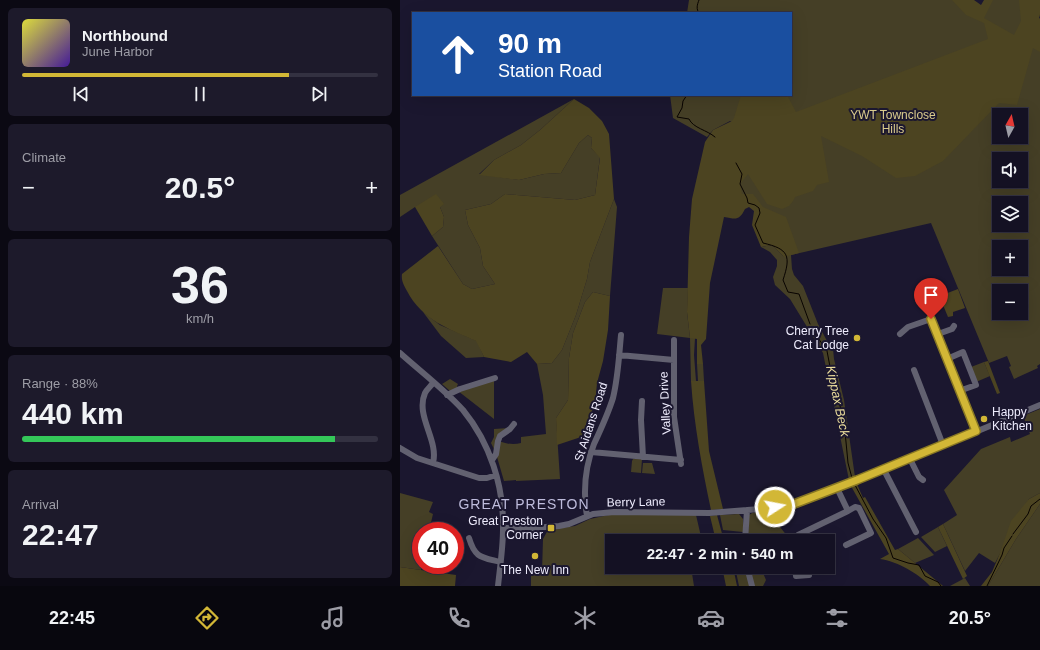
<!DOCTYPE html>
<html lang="en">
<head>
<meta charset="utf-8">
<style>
  :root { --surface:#141123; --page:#1d1a2b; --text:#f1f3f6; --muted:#9d9da6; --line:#333141; --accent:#d2b736 }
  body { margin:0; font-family:Helvetica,sans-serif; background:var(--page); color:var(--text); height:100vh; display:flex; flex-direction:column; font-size:15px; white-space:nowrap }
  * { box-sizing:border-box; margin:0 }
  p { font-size:13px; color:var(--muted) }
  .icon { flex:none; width:22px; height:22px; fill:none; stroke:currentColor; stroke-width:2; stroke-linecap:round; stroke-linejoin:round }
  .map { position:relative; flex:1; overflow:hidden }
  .drawer { display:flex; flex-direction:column; gap:8px; padding:8px; background:#0b0913; width:400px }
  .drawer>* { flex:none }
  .banner { position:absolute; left:12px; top:12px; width:380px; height:84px; border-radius:0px; box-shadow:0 4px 16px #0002,0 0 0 1px var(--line); background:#1a4fa0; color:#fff; overflow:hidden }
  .needle { width:26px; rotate:8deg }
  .controls { position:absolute; left:592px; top:108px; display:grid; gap:8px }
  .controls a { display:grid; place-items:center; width:36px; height:36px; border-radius:0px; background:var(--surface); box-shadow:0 4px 16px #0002,0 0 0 1px var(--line); font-size:20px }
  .speed { position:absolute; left:12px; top:522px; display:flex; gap:8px; font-size:20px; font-weight:700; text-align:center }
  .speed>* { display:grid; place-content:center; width:52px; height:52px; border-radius:50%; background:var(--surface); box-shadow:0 4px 16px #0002,0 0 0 1px var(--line); line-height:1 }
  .speed .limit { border:6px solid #d22; background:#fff; color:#111 }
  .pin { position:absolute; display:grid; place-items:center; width:34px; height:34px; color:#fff; margin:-41px -17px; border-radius:50% 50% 50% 0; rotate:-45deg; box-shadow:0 0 4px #0007 }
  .pin .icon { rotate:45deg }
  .me { position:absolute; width:44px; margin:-22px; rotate:79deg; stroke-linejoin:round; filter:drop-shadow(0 0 3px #0008) }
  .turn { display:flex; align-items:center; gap:14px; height:84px; padding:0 20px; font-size:18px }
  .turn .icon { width:52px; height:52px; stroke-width:2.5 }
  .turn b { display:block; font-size:28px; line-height:34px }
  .big { font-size:30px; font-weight:800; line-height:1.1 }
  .drawer .tile { flex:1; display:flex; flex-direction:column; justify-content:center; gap:6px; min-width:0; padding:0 14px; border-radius:6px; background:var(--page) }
  .drawer .dial { align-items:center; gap:0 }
  .dial b { font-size:52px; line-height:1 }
  .song { display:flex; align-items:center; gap:12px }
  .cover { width:48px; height:48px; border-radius:6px; background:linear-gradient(135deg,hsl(60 70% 55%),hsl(260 70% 35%)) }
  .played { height:4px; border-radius:2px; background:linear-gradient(90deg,var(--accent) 75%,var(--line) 75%) }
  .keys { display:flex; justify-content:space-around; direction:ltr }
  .heat { display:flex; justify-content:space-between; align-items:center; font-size:22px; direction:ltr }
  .charge { height:6px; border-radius:3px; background:linear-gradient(90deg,#34c759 88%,var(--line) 0) }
  .trip { position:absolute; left:205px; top:534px; width:230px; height:40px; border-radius:0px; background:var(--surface); box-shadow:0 4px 16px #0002,0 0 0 1px var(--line); font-weight:800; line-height:40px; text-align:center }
  .dock { display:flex; height:64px; justify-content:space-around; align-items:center; background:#08070e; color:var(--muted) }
  .dock .icon { width:28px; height:28px }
  .dock .on { color:var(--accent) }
  .dock b { font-size:18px; color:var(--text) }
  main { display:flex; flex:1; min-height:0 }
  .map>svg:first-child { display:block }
  .green { fill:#453f26; fill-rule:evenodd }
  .forest { fill:#4c4421 }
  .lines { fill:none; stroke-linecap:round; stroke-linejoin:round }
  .stream { stroke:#080300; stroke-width:1 }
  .minor { stroke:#626170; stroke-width:6 }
  .route-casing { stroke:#887723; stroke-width:10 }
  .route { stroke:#d2b736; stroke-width:7 }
  .poi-dot { fill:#d2b736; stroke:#1b172f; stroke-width:1.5 }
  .labels { text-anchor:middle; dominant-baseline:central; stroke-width:4; stroke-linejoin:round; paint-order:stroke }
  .park-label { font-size:12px; fill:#dacb8c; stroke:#1b172f }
  .poi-label { font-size:12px; fill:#eeecfd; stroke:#1b172f; text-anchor:end }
  .street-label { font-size:12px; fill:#eeecfd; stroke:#1b172f }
  .water-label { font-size:13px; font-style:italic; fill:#e9db9b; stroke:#1b172f }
  .quarter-label { font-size:14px; letter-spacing:1px; fill:#bebcdc; stroke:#1b172f }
</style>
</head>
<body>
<main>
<section class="drawer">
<div class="tile">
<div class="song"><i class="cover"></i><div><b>Northbound</b><p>June Harbor</p></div></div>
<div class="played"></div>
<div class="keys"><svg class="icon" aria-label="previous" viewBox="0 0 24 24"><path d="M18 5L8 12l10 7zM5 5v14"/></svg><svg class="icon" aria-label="pause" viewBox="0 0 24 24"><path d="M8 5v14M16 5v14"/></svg><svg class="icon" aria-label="next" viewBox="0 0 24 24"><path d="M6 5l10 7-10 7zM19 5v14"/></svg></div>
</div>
<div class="tile"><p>Climate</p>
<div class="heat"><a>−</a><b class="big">20.5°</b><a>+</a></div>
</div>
<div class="tile dial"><b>36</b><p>km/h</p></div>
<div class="tile"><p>Range · 88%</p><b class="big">440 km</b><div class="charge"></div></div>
<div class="tile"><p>Arrival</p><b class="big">22:47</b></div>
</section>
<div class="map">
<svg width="640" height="586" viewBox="0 0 640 586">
  <rect width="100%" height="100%" fill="#1b172f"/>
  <path class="green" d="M289 0H569L582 9 587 0H640V14L639 18 640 19V364L637 366 638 368 614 379 609 367 611 366 607 356 589 363 531 223 391 255 392 269 394 275 403 286 418 324 427 341 433 349 434 359 444 400 455 477 449 480 423 353 390 299 375 285 373 277 377 266V260L370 252 361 247 372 245 384 257 361 213 348 203 341 214 336 124 330 121 313 130 307 137 273 118 270 95H391V13H287ZM599 115H621V137H599ZM599 159H621V181H599ZM599 203H621V225H599ZM599 247H621V269H599ZM599 291H621V313H599Z
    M174 99 140 130 121 145 94 160 79 174 119 180 144 174 161 173 179 143 188 135 192 138 191 148 200 157 195 195 175 200 105 194 91 204 65 210 68 225 80 248 83 266 95 284 72 289 63 284 32 236 43 227 44 217 40 207H15L0 217V195Z
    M214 199 217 207 210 296 193 292 185 302 173 333 169 358 168 400 156 418 160 479 116 481V480L104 481 97 457 99 441C106 444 114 445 121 443V437L146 434 143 395 137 364 152 363 162 350 176 315 187 279 190 262Z
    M263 288H288L287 312 290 338H295L294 355 296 381H291L290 338 257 334Z
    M23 312 40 325 77 341 84 357 66 358 41 336Z
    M584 362 590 376 576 382 571 367Z
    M297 364H303L304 381H298Z
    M50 379 58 384 57 386 58 388 50 391 42 384Z
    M94 380V419L58 391Z
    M640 409V493L629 499 595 563 579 553 565 571 543 524 557 515 544 490 581 449 610 437 611 442 630 434 623 416Z
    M109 428 101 433 95 451 91 443 94 437V429Z
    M233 459H242L241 473 231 472 232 461Z
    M243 463H252L255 474 242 473Z
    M0 493 33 502 29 512 33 514 29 531H21V570L0 567Z
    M640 504V586H588L616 539Z
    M378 509 380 527 388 537 386 541H347L348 535 350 534 348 533 349 515 352 513Z
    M213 514 296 515 302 541H212V567H291L294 586H131V572H142L143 539 148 530 175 526 190 519Z
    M339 514 343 519V532L323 530 320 515Z
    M538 527 547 546 535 552 521 537Z
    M518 538 534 555 515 563 498 549Z
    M335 567H345L350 586H339Z
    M359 568H361L366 580 363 586H354L351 571Z
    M565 578 570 586H550Z"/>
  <path class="forest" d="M552 0H574L581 5 584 0H593L584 18 614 35 621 21 619 0H640V14L639 18 640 19V52L633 48 617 105 599 103 543 161 515 176 496 178 462 156 421 136 429 182 417 185 413 191 395 197 393 201 389 206 382 209 367 204 348 174 340 184 342 194H353L363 207 386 217 399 253 384 257 372 245 361 247 352 225 354 211 349 207 345 209C339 221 336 219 324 217L310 283 306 339 301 345 303 364H297V339L290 338 287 312 289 237 292 199 305 142 313 130 332 121 334 118 341 95H387L396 112 588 39 584 23 566 15Z
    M174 99 189 108 202 121 209 134 214 199 190 262 187 279 176 315 162 350 152 363 137 364 127 352 111 362 84 357 76 341C49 329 22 320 7 291 4 285 1 281 2 274L38 246 63 284 72 289 95 284 83 266 80 248 68 225 65 210 91 204 105 194 175 200 195 195 200 158 191 148 192 138 188 135 179 143 161 173 144 174 119 180 79 175 94 160 121 145 140 130Z
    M36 194 44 204 40 207 44 217 43 227 32 236 15 207Z
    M558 289 565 308 553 312V316L548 317 543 305 526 310 524 302Z
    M193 292 210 296 208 330 203 361 197 383 195 404 181 437 157 445 156 418 168 400 169 358 173 333 185 302Z
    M588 361 600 393 597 394 584 362Z
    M291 381H304L309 451 323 509 311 510C302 467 294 425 291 381Z
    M457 484 463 498 465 497 495 550 498 549 543 586H530C519 574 497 561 480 559L489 554 451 486Z
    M640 493V504L616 539 588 586H581L592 572 600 553 611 521 629 499Z
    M317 515 324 541H316L310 516Z
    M543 524 567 576 563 579 538 527Z
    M0 567 56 575 55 586H0Z
    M322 567H333L337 586H326Z"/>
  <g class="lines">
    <path class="stream" d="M299 0C297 5 296 9 299 13
      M287 95 283 101 282 108 277 117 289 119C293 128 307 130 315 137
      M336 163 342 174 340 184 347 198 348 203 355 205 359 208 360 213 355 225 363 243C389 249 391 256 383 280L388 292 399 294 410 324
      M412 329 427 351 431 372 444 421 448 463 452 478
      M455 485 473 519 486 538 493 558 508 563 519 565 525 576 538 582 541 586
      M613 534 628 514 631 506 640 499
      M587 586 602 555 604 548 612 536"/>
    <path class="minor" d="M531 311V319L575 431
      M500 334 508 327 531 319
      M538 334 552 329 554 326
      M274 340V417L281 464
      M0 353C20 371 45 390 63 410 90 443 104 486 103 529 103 548 100 567 98 586
      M219 355 274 360
      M547 359 563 352 576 385 559 391
      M514 370 543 445
      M47 395 60 389 95 378
      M242 401 241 420 243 457
      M0 448 17 458 79 478H87L96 475
      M191 452 281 460
      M510 459 519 477 523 480
      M92 460 96 454 98 441 100 436 110 429 114 424
      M33 463C39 440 15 416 25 393 27 389 31 386 33 383
      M484 470 516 532
      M187 516C183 492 185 467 194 444 201 429 208 414 213 398 218 378 219 356 221 335
      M103 528H132L159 526 169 524 193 514 214 512 309 513 360 509 394 504 484 470 640 405
      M69 538C75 558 81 557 100 562
      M345 541 347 510
      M394 541 398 535 448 511 437 488
      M446 545 471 533 459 508 455 507 448 511
      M347 567 352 586
      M395 567 396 576 409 575"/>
  </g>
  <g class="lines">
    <defs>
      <path id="route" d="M375 507 394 504 457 480 576 431 531 319"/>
    </defs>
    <use href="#route" class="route-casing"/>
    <use href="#route" class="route"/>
  </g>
  <g class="poi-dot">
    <circle cx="457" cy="338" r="4"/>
    <circle cx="584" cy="419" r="4"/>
    <rect x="147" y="524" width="8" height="8" rx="2"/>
    <circle cx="135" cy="556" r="4"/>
  </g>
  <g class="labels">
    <g class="park-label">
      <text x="493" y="115">YWT Townclose<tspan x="493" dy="14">Hills</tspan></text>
    </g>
    <g class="poi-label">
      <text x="449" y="331">Cherry Tree<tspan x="449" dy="14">Cat Lodge</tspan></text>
      <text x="592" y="412" text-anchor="start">Happy<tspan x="592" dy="14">Kitchen</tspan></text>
      <text x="143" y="521">Great Preston<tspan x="143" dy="14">Corner</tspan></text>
      <text x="135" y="570" text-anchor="middle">The New Inn</text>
    </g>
    <g class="street-label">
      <text transform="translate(265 403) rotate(-93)">Valley Drive</text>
      <text transform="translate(191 422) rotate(-72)">St Aidans Road</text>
      <text transform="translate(236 502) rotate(-1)">Berry Lane</text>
    </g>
    <g class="water-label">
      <text transform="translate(438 401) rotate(78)">Kippax Beck</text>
    </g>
    <g class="quarter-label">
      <text x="124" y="504">GREAT PRESTON</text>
    </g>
  </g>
</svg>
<div class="controls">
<a><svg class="needle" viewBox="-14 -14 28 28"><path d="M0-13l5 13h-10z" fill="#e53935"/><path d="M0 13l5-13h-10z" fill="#9d9da6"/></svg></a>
<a><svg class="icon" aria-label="sound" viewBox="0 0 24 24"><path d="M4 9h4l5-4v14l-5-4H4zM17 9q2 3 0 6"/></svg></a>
<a><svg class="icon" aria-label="layers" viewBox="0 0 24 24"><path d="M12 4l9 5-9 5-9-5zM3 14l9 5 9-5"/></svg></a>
<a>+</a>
<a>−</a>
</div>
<div class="speed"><div class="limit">40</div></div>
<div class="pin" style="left:531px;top:319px;background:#d93025"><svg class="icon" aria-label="arrive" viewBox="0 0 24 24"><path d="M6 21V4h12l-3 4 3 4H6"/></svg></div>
<svg class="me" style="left:375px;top:507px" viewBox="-20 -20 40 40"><circle r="17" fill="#d2b736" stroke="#fff" stroke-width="3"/><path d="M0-11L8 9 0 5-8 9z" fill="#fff"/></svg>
<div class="trip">22:47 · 2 min · 540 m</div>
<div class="banner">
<div class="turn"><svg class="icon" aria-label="ahead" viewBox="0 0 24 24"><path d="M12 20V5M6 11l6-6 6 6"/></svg><div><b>90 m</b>Station Road</div></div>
</div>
</div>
</main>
<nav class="dock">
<b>22:45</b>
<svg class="icon on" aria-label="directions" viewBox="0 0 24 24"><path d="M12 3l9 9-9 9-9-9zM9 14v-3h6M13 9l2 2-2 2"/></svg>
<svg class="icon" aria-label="music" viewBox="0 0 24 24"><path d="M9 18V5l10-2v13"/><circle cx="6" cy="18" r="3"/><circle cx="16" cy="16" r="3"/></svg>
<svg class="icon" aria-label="phone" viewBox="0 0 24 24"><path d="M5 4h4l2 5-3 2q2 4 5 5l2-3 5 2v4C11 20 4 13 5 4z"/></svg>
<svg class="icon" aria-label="climate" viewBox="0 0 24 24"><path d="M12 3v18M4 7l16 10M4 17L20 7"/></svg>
<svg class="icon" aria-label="car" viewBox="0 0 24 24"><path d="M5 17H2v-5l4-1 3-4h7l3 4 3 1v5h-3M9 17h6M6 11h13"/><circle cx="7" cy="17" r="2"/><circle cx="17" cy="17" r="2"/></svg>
<svg class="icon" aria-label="filters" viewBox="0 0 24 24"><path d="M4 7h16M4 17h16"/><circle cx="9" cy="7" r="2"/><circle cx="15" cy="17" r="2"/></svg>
<b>20.5°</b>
</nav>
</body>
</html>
